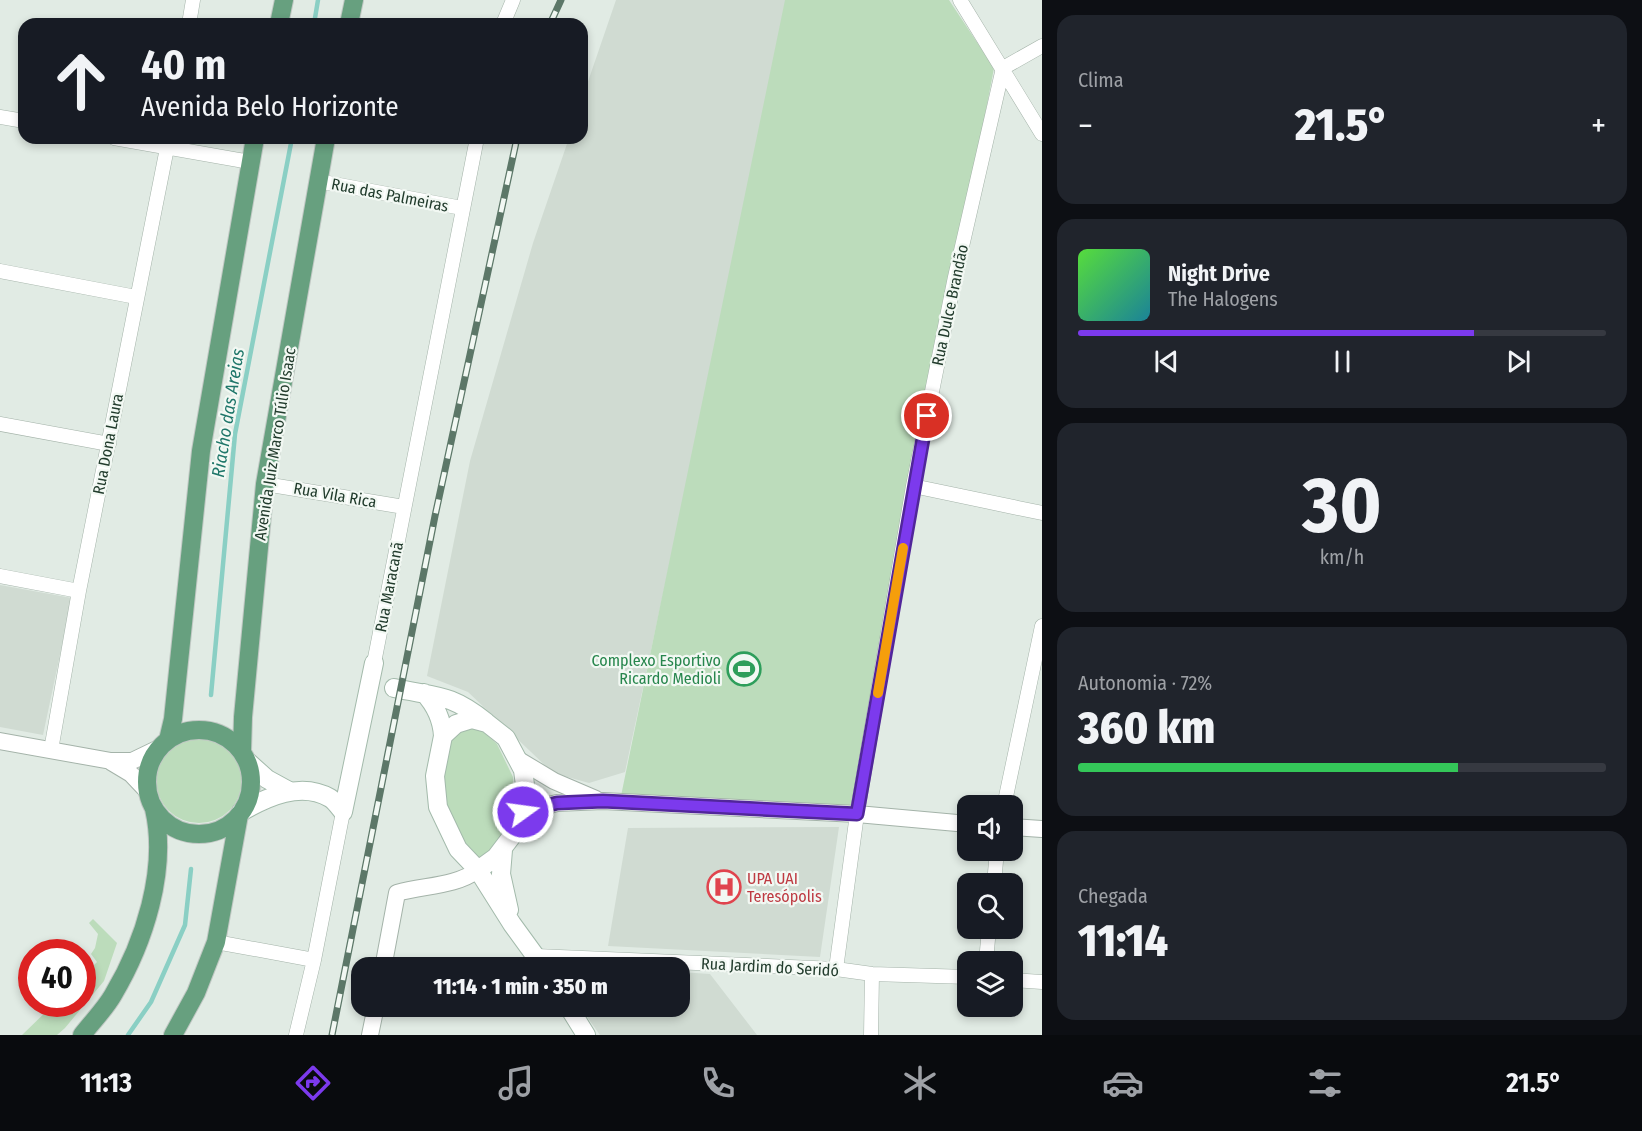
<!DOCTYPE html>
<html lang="pt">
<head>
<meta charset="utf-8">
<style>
  :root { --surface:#171b24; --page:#20242c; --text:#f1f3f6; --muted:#9ea1a6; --line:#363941; --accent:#7c3aed }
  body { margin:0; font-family:"Fira Sans Condensed",sans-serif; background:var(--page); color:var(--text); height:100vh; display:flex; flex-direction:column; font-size:22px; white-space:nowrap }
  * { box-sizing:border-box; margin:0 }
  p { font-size:20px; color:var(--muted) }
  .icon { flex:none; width:33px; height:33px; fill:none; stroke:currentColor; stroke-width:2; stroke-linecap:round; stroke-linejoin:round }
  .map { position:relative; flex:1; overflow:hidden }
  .panel { display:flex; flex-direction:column; gap:15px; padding:15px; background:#0d0f14; width:600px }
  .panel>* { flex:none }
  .hud { position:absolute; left:18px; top:18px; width:570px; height:126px; border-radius:18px; box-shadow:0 3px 9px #0003; background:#171b24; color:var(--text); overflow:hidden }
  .tools { position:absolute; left:957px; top:795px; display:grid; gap:12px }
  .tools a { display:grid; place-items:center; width:66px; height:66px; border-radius:12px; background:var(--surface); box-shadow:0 3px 9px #0003; font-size:30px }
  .speed { position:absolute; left:18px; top:939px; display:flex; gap:12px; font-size:30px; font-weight:700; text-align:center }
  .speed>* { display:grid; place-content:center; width:78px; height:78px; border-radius:50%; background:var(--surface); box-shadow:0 3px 9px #0003; line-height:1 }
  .speed .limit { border:9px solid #d22; background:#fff; color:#111 }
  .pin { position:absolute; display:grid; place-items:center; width:51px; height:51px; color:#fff; margin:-26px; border:3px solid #fff; border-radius:50%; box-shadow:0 2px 6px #0007 }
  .me { position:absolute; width:66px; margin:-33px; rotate:76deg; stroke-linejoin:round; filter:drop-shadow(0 0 4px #0008) }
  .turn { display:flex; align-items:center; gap:21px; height:126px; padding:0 24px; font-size:27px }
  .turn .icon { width:78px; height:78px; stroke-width:2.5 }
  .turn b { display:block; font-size:42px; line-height:51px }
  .big { font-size:45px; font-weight:800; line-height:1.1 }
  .panel .widget { flex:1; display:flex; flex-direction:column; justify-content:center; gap:9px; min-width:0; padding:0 21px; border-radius:18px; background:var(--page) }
  .panel .dial { align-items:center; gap:0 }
  .dial b { font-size:78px; line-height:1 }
  .song { display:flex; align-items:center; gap:18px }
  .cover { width:72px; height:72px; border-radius:9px; background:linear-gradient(135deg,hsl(110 70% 55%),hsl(190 70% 35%)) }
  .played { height:6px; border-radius:3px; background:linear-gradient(90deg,var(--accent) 75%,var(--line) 75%) }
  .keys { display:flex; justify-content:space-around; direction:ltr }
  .heat { display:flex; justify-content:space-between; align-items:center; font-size:33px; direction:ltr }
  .charge { height:9px; border-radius:4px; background:linear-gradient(90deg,#34c759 72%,var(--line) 0) }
  .trip { position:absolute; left:351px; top:957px; width:339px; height:60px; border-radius:18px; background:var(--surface); box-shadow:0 3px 9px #0003; font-weight:800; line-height:60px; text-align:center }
  .menu { display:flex; height:96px; justify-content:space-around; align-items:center; background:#090b0e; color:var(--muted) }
  .menu .icon { width:42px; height:42px }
  .menu .selected { color:var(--accent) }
  .menu b { font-size:27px; color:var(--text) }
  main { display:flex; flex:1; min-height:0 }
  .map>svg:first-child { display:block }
  .built { fill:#d0dbd2 }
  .green { fill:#bcdcbb }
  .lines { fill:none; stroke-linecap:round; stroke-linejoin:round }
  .stream { stroke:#8acfc4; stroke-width:4.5 }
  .minor-casing { stroke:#a4b3a9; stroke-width:15 }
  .tertiary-casing { stroke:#a4b3a9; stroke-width:18 }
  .secondary-casing { stroke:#a3baab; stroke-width:20 }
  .primary-casing { stroke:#c1c8c4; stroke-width:20 }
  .minor { stroke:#fff; stroke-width:14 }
  .tertiary { stroke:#fff; stroke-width:16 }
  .secondary { stroke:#fff; stroke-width:18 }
  .primary { stroke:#67a07f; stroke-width:18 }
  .rail-casing { stroke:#5c7768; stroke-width:7 }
  .rail { stroke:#f2f8f3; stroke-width:4.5; stroke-dasharray:14; stroke-linecap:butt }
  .route-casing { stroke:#51269a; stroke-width:15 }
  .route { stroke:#7c3aed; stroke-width:10 }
  .slow { stroke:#f59e0b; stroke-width:10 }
  .labels { text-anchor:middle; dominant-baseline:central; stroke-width:4.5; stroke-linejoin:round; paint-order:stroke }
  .street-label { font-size:16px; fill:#223c2d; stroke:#f2f8f3 }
  .leisure-label { font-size:16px; fill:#27864d; stroke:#f2f8f3; text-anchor:end }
  .health-label { font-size:16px; fill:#be3a42; stroke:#f2f8f3; text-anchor:start }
  .water-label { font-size:18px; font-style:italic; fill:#1e7669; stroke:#f2f8f3 }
</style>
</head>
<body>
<main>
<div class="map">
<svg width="1042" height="1035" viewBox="0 0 1042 1035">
  <rect width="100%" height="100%" fill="#e1ebe4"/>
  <path class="built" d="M616 0H790L625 772 589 783 553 773 468 692 427 676 470 461 533 243 569 138H582V99Z
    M0 585 72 598 43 735 0 727Z
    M839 827 820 957 608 946 628 828Z
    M680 972 710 974 757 1035H600L580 1007 680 1006Z"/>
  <path class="green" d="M785 0H949L994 68 852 812 621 796Z
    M464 724 478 727 497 744 513 777 514 811 496 846 482 860 473 857 450 831 438 776 447 741Z
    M156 780a43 43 0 1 1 86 0a43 43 0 1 1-86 0Z
    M93 919 117 943 104 981 65 1028 57 1035H22L54 1004H82L83 976 97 962 91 954 95 948 98 934 89 923Z"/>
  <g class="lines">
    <path class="stream" d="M314 24 318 0
      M211 695 235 434 292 138
      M128 1035 151 1002 185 925 191 869"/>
    <defs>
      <path id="minor" d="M960 0 1042 134
        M189 24 193 0
        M503 24 513 0
        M0 117 24 121
        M114 138 250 162
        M318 181 462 208
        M0 271 136 297
        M0 424 109 444
        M265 484 404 507
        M913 486 1042 513
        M0 576 79 591
        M374 663 477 138
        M51 750 79 591 169 138
        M1004 806 1042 626
        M994 884 997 850
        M216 942 314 960
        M536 956 836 969 872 974 968 977
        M986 962 989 928
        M836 969 857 814 913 486 955 277 1003 68 1042 46
        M1012 980 1042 982
        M296 1035 314 960 343 812
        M871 1035 872 974"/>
      <path id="tertiary" d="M0 741 111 761H132L159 748
        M519 760 554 781 596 799
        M111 762 131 774 148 792
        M523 812 557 803 603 801 857 814 968 824
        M1012 827 1042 829
        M383 968 397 893C425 885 454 887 478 870
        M370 1035 376 1006"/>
      <path id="secondary" d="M394 688C436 697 450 693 486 722
        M424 693C436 706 442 719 443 736
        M247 761 267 779 289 791
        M241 812C267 797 301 781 330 798 335 801 339 807 343 812
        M343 812 374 663
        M503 850 501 874 509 910
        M478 870 496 857 515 832 523 812 525 785 523 770 506 738 487 723 472 719 456 724 443 736 435 776 438 807 458 849 478 870 512 924 544 968
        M568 1006 586 1035"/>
      <path id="primary" d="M279 24 284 0
        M349 24 354 0
        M147 782a52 52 0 1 1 104 0a52 52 0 1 1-104 0Z
        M168 740 173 719 201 451 255 138
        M242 752 243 717 265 484 326 138
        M82 1035C92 1022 105 1009 113 995 144 943 168 870 154 809
        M173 1035 196 993 216 942 239 815"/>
    </defs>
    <use href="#minor" class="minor-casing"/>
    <use href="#tertiary" class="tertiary-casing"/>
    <use href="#secondary" class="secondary-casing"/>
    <use href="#primary" class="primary-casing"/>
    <use href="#minor" class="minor"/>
    <use href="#tertiary" class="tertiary"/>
    <use href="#secondary" class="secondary"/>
    <use href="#primary" class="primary"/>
    <defs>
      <path id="rail" d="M550 24 561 0
        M332 1035 435 516 517 138"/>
    </defs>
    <use href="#rail" class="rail-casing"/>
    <use href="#rail" class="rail"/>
  </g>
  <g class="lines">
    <defs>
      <path id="route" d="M523 812 557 803 603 801 857 814 927 416"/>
    </defs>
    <use href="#route" class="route-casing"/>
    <use href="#route" class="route"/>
    <path class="slow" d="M878 693 903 548"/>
  </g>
  <defs>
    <symbol id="stadium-ring" viewBox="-11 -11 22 22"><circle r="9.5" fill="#f2f8f3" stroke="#2e9e5b" stroke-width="1.5"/><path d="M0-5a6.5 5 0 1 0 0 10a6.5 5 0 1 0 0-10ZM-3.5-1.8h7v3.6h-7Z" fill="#2e9e5b"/></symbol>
    <symbol id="hospital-ring" viewBox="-11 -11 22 22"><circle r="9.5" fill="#f2f8f3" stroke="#e0444e" stroke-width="1.5"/><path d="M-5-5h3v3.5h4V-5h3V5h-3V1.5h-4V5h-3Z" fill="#e0444e"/></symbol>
  </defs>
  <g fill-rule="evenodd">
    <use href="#stadium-ring" x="725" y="650" width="38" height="38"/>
    <use href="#hospital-ring" x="705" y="868" width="38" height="38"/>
  </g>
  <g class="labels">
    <g class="street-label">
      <text transform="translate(390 195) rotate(11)">Rua das Palmeiras</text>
      <text transform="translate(950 305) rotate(-78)">Rua Dulce Brandão</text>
      <text transform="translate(108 444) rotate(-79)">Rua Dona Laura</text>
      <text transform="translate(275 444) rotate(-81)">Avenida Juiz Marco Túlio Isaac</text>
      <text transform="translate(335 495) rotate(10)">Rua Vila Rica</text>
      <text transform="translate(389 587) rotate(-79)">Rua Maracanã</text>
      <text transform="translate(770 967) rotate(3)">Rua Jardim do Seridó</text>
    </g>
    <g class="leisure-label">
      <text x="721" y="660">Complexo Esportivo<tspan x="721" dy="18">Ricardo Medioli</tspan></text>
    </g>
    <g class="health-label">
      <text x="747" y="878">UPA UAI<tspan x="747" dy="18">Teresópolis</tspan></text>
    </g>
    <g class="water-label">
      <text transform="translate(228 413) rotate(-81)">Riacho das Areias</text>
    </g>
  </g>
</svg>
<div class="tools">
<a><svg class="icon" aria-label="sound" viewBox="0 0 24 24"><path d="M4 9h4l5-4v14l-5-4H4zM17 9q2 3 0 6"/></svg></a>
<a><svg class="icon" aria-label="search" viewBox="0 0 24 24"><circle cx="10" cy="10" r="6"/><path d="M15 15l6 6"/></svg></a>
<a><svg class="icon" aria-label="layers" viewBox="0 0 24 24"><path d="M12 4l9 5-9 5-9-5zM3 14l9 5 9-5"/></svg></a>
</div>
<div class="speed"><div class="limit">40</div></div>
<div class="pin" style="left:927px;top:416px;background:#d93025"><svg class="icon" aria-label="arrive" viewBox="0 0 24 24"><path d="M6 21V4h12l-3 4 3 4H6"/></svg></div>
<svg class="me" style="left:523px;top:812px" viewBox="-20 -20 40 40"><circle r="17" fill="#7c3aed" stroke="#fff" stroke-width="3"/><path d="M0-11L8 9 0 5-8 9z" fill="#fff"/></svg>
<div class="trip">11:14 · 1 min · 350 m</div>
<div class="hud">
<div class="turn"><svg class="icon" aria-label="ahead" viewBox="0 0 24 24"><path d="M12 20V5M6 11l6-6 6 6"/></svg><div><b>40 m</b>Avenida Belo Horizonte</div></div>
</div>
</div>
<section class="panel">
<div class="widget"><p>Clima</p>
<div class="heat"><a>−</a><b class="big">21.5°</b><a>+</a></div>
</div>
<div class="widget">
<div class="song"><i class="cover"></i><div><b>Night Drive</b><p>The Halogens</p></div></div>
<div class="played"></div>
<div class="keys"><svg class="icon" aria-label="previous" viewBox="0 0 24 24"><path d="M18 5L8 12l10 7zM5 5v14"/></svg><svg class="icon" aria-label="pause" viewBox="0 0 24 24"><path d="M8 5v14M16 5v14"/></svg><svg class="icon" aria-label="next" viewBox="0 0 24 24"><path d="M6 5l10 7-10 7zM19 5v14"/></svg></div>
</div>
<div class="widget dial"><b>30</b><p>km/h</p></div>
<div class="widget"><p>Autonomia · 72%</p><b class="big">360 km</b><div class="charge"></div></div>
<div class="widget"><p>Chegada</p><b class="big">11:14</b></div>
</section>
</main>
<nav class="menu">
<b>11:13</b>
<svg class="icon selected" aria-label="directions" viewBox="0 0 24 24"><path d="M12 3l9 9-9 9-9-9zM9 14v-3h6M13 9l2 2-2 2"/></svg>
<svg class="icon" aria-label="music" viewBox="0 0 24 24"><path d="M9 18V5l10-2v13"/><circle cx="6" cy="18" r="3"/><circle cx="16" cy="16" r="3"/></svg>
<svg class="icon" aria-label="phone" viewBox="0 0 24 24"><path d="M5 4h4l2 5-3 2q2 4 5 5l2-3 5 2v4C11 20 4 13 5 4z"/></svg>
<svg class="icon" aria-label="climate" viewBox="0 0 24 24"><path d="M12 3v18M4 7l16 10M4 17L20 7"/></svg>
<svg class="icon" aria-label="car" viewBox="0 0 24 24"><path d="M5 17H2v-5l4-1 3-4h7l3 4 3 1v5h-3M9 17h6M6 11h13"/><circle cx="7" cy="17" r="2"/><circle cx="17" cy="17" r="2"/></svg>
<svg class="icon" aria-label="filters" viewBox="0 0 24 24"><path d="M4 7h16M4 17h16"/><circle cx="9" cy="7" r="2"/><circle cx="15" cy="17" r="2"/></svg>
<b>21.5°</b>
</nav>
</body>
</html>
